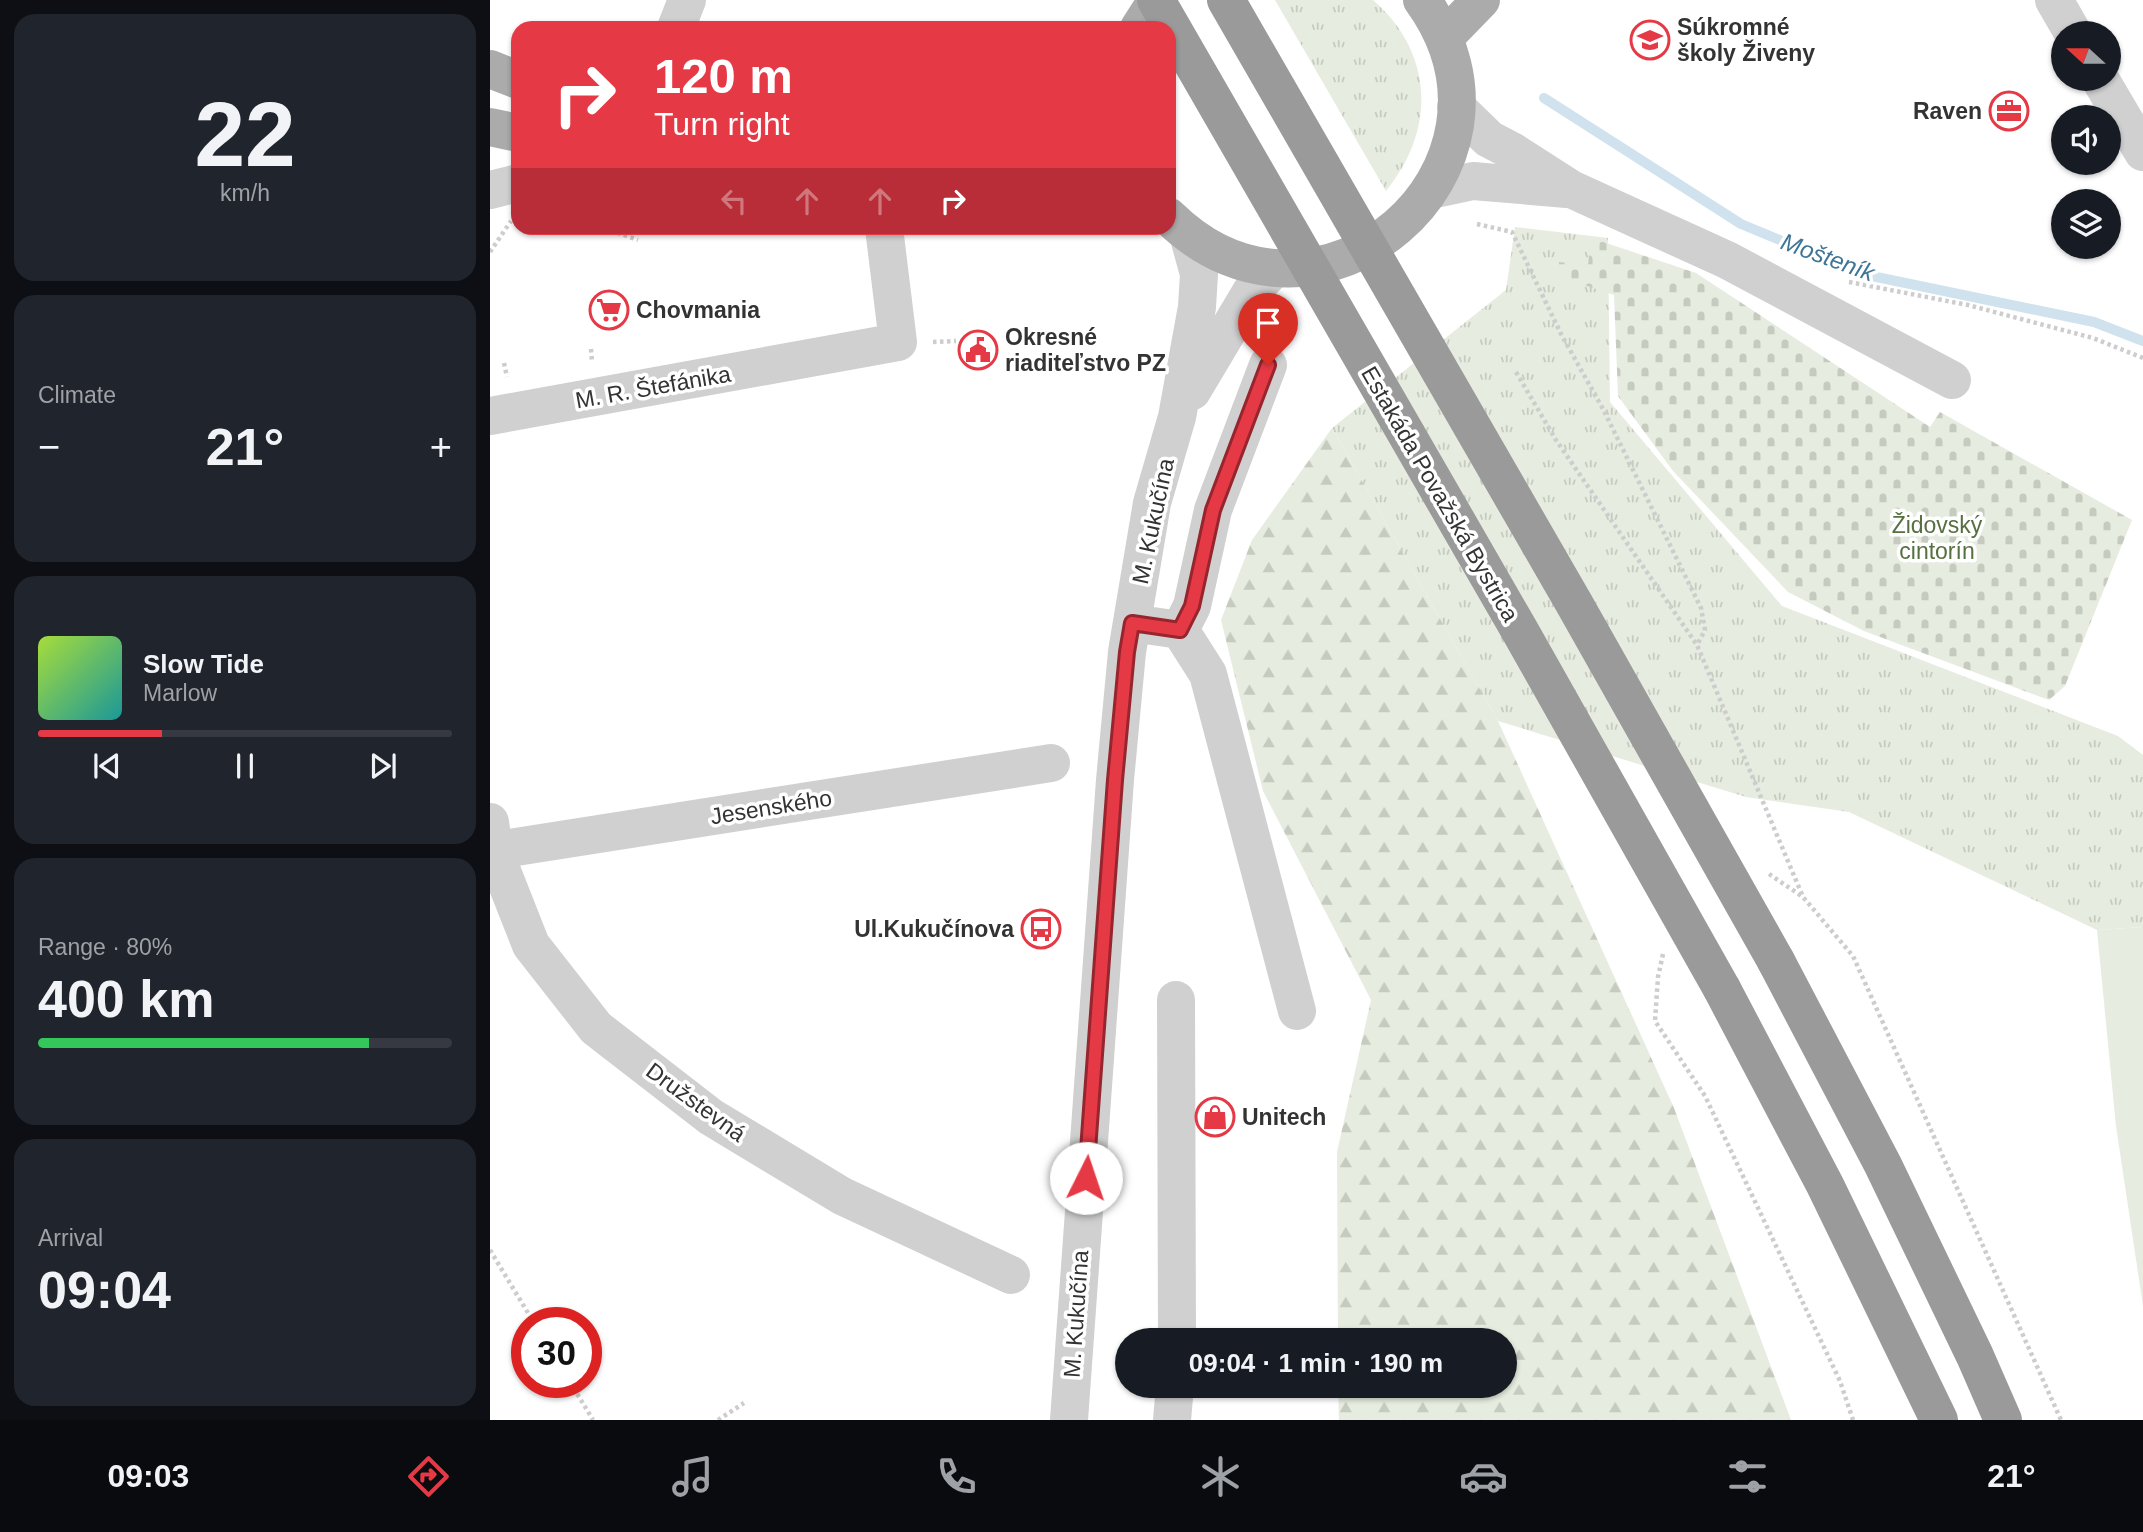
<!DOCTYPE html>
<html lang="en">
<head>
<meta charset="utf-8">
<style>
  :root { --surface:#171b24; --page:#20242c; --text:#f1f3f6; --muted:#9ea1a6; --line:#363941; --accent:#e63946 }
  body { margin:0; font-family:Helvetica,sans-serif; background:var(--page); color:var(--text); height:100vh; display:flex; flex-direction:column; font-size:26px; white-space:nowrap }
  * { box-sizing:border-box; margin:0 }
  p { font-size:23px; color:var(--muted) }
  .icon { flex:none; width:38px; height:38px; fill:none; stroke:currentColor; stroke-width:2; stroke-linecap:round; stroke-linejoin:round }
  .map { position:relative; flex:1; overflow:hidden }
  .panel { display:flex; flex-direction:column; gap:14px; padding:14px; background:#0d0f14; width:490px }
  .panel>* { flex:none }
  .top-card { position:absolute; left:21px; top:21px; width:665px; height:214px; border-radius:21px; box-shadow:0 2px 5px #0004; background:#e63946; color:#fff; overflow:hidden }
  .needle { width:46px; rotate:291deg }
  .controls { position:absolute; left:1561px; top:21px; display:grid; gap:14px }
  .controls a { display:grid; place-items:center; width:70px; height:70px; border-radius:50%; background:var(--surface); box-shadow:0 2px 5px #0004; font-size:35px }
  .speed { position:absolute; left:21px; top:1307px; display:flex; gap:14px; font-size:35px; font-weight:700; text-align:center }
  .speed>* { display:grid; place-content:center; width:91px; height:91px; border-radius:50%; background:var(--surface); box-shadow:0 2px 5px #0004; line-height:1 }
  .speed .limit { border:10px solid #d22; background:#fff; color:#111 }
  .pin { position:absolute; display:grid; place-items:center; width:60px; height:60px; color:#fff; margin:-72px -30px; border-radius:50% 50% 50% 0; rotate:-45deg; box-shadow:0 0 7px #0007 }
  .pin .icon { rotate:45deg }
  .me { position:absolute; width:77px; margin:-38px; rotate:4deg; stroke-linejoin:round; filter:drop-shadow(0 0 5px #0008) }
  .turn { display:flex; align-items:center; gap:24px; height:147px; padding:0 28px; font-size:32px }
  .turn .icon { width:91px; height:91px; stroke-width:2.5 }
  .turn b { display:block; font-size:49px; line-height:60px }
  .lanes { display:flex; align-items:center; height:66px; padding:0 28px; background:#0003; justify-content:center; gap:35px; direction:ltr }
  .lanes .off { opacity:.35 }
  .big { font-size:52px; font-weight:800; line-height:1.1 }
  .panel .tile { flex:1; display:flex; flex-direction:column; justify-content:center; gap:10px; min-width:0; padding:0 24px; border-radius:21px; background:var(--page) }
  .panel .dial { align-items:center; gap:0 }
  .dial b { font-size:91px; line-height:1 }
  .song { display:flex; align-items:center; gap:21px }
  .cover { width:84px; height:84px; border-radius:10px; background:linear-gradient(135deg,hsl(80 70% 55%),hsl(180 70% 35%)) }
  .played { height:7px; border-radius:4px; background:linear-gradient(90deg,var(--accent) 30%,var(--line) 30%) }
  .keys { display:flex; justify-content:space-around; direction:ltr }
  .heat { display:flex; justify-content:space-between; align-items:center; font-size:38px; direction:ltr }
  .charge { height:10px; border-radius:5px; background:linear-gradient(90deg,#34c759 80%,var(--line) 0) }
  .trip { position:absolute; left:625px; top:1328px; width:402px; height:70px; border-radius:35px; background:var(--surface); box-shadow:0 2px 5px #0004; font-weight:800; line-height:70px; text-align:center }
  .menu { display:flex; height:112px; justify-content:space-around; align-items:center; background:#090b0e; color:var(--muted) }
  .menu .icon { width:49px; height:49px }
  .menu .active { color:var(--accent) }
  .menu b { font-size:32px; color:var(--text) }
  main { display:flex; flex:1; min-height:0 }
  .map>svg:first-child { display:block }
  .grass { fill:url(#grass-tufts) }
  .forest { fill:url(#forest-firs) }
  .cemetery { fill:url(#cemetery-stones) }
  .garden { fill:#e6ecdf }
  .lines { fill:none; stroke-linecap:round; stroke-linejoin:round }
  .stream { stroke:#cfe2ee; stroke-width:10 }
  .path { stroke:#cdcdcd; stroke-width:4.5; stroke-dasharray:3.5 3.5; stroke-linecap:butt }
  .minor { stroke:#d0d0d0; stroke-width:38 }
  .major { stroke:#ababab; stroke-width:38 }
  .highway { stroke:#9a9a9a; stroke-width:38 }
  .highway-bridge { stroke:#9a9a9a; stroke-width:38 }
  .route-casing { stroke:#96252e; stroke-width:18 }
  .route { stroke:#e63946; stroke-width:12 }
  .labels { text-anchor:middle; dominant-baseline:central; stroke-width:7; stroke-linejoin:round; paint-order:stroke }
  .poi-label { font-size:23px; font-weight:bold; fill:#333; stroke:#fff; text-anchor:start }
  .street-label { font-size:23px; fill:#333; stroke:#fff }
  .park-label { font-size:23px; fill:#56703f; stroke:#fff }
  .water-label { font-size:24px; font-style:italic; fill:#3f7597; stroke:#fff }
</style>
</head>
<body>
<main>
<section class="panel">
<div class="tile dial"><b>22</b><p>km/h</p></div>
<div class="tile"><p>Climate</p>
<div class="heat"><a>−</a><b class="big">21°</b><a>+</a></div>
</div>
<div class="tile">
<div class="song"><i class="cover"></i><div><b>Slow Tide</b><p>Marlow</p></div></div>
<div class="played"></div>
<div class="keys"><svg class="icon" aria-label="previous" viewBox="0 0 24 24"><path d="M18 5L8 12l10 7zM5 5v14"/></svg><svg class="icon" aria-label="pause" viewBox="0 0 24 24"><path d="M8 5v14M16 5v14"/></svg><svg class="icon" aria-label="next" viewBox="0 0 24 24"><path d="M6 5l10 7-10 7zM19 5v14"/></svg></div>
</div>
<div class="tile"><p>Range · 80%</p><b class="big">400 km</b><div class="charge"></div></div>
<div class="tile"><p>Arrival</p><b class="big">09:04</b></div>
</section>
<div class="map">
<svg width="1653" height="1420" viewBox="0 0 1653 1420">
  <defs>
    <pattern id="grass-tufts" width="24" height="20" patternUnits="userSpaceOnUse" patternTransform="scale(1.75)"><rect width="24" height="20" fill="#e6ecdf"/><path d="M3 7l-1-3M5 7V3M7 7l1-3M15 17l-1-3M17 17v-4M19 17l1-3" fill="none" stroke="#c6cbc0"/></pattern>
    <pattern id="forest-firs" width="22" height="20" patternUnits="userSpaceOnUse" patternTransform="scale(1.75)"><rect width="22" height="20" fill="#e6ecdf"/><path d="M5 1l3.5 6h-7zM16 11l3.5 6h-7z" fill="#c6cbc0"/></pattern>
    <pattern id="cemetery-stones" width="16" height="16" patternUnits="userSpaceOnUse" patternTransform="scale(1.75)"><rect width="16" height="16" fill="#e6ecdf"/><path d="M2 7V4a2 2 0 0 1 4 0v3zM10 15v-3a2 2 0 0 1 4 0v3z" fill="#c6cbc0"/></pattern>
  </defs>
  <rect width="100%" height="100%" fill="#fff"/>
  <path class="grass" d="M785 0H883C944 53 946 130 896 191Z
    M1025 227 1118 238 1120 402 1292 606 1628 736 1653 755V927L1607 930 1359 812 1256 797 1008 721 842 428 1016 290Z"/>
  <path class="forest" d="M842 428 1008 721 1184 1108 1301 1420H849L848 1386H1015V1340H848L847 1152 881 1000 773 791 731 620 762 540Z"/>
  <path class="cemetery" d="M1101 238 1206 273 1440 427 1450 412 1642 520 1575 686 1559 700 1374 631 1298 592 1183 471 1128 396 1124 295 1068 276 1069 262 1098 265Z"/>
  <path class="garden" d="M1653 927V1306L1626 1126 1607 930Z"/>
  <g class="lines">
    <path class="stream" d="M1054 98 1251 224 1372 274 1604 322 1653 341"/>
    <path class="path" d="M987 224 1022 232 1071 334 1113 409 1211 608 1215 630 1207 645
      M114 228 148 240
      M0 252 21 221
      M1359 282 1478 305 1603 338 1653 358
      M443 342 466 341
      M101 349 102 362
      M14 363 17 377
      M1026 372 1066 440 1207 645 1313 897
      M1279 874 1313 897 1363 956 1571 1420
      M1173 954 1168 977 1165 1021 1215 1096 1350 1381 1363 1420
      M0 1250 44 1323
      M80 1382 103 1420
      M228 1420 254 1403"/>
    <path class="minor" d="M1564 0 1583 33
      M186 28 197 0
      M1610 79 1653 152
      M966 107 999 139 1022 151 1081 189 1237 260 1462 380
      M0 190 28 183
      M941 190 983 181 1077 189
      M702 391 761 292 785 268
      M0 416 408 342 394 228
      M642 623 690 630 718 674 807 1011
      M690 630 702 606 723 510 778 365
      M0 822 4 851 41 945 106 1028 221 1117 352 1196 521 1275
      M0 851 561 763
      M686 1000 687 1340
      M579 1420 625 780 637 652 662 503 687 417 707 307 709 274 698 234
      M682 1420 685 1386"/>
    <path class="major" d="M649 28 667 0
      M954 38 991 0
      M0 69 28 80
      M0 127 28 133
      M679 217C828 363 1054 169 932 0"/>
    <path class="highway" d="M1286 961 1393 1165 1485 1356 1513 1420
      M1232 989 1335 1185 1449 1420"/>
    <path class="highway-bridge" d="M666 0 1030 631 1232 989
      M736 0 1085 605 1286 961"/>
  </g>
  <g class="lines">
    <defs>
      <path id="route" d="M596 1178 625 780 637 652 642 623 690 630 702 606 723 510 778 365"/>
    </defs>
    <use href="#route" class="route-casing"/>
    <use href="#route" class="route"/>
  </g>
  <defs>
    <symbol id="school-ring" viewBox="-11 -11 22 22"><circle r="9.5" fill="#fff" stroke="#e63946" stroke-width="1.5"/><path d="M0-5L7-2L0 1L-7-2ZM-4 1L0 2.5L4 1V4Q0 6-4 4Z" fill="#e63946"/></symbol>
    <symbol id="office-ring" viewBox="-11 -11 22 22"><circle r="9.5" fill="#fff" stroke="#e63946" stroke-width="1.5"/><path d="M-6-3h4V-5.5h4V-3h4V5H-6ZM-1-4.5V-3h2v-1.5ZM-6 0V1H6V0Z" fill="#e63946"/></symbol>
    <symbol id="supermarket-ring" viewBox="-11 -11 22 22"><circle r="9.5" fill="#fff" stroke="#e63946" stroke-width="1.5"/><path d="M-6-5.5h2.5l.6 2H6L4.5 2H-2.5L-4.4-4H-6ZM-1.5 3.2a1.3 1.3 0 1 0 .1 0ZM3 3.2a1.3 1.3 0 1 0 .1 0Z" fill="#e63946"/></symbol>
    <symbol id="civic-ring" viewBox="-11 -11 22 22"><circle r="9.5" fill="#fff" stroke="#e63946" stroke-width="1.5"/><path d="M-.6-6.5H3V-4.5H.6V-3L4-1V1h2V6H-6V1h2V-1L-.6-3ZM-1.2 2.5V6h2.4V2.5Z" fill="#e63946"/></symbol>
    <symbol id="bus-ring" viewBox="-11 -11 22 22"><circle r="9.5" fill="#fff" stroke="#e63946" stroke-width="1.5"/><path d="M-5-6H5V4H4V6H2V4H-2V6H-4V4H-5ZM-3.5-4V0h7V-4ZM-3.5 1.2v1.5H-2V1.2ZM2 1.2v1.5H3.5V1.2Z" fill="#e63946"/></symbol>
    <symbol id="shop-ring" viewBox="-11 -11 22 22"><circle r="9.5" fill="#fff" stroke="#e63946" stroke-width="1.5"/><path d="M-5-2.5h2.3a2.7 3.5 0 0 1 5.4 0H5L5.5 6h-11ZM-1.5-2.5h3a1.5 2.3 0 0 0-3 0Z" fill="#e63946"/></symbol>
  </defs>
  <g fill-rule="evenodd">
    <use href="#school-ring" x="1138" y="18" width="44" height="44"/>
    <use href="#office-ring" x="1497" y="89" width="44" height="44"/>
    <use href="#supermarket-ring" x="97" y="288" width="44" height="44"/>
    <use href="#civic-ring" x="466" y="328" width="44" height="44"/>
    <use href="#bus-ring" x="529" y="907" width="44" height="44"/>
    <use href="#shop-ring" x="703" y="1095" width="44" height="44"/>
  </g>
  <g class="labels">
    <g class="poi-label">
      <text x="1187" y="27">Súkromné<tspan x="1187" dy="26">školy Živeny</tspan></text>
      <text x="1492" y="111" text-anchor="end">Raven</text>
      <text x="146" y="310">Chovmania</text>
      <text x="515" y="337">Okresné<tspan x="515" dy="26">riaditeľstvo PZ</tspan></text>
      <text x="524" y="929" text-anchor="end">Ul.Kukučínova</text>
      <text x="752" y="1117">Unitech</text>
    </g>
    <g class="street-label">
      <text transform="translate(163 387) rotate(-10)">M. R. Štefánika</text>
      <text transform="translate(950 494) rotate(60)">Estakáda Považská Bystrica</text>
      <text transform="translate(663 521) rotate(-78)">M. Kukučína</text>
      <text transform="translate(281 807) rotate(-9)">Jesenského</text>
      <text transform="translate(206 1102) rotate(36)">Družstevná</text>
      <text transform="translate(586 1314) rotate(-86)">M. Kukučína</text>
    </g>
    <g class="park-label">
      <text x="1447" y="525">Židovský<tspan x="1447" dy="26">cintorín</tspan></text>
    </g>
    <g class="water-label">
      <text transform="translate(1338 257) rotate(20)">Mošteník</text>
    </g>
  </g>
</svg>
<div class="controls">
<a><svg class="needle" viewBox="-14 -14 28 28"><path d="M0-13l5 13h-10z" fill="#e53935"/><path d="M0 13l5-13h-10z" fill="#9ea1a6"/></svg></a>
<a><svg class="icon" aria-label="sound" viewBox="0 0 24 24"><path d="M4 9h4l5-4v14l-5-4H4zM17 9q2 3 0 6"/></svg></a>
<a><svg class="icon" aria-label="layers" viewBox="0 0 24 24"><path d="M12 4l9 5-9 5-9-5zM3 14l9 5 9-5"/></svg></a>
</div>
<div class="speed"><div class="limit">30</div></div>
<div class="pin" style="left:778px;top:365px;background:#d93025"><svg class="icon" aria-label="arrive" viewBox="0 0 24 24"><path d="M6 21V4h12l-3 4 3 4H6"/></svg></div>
<svg class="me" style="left:596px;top:1178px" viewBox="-20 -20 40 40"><circle r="19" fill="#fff"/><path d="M0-13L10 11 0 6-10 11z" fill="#e63946"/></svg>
<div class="trip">09:04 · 1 min · 190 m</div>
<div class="top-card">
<div class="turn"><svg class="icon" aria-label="right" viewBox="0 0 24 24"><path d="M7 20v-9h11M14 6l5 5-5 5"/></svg><div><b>120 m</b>Turn right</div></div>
<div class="lanes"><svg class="icon off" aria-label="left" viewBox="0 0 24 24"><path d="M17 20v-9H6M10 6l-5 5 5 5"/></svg><svg class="icon off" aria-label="ahead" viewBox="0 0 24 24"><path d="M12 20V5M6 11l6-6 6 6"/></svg><svg class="icon off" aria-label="ahead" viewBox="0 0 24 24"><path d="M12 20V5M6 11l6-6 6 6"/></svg><svg class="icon" aria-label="right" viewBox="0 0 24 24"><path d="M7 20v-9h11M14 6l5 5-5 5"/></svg></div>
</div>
</div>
</main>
<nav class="menu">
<b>09:03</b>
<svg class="icon active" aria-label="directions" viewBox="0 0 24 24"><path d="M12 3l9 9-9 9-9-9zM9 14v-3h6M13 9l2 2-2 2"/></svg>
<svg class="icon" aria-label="music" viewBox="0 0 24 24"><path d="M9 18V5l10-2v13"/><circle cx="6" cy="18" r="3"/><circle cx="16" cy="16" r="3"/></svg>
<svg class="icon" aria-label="phone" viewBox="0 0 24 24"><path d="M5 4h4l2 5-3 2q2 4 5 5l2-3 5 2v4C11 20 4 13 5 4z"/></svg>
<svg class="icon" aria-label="climate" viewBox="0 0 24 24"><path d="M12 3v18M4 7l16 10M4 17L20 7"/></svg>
<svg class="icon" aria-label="car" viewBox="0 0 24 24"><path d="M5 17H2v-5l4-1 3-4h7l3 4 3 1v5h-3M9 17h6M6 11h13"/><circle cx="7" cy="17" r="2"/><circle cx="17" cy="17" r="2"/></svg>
<svg class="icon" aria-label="filters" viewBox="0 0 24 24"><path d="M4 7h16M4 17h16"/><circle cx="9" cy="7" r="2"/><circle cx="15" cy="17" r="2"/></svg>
<b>21°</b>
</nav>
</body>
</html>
